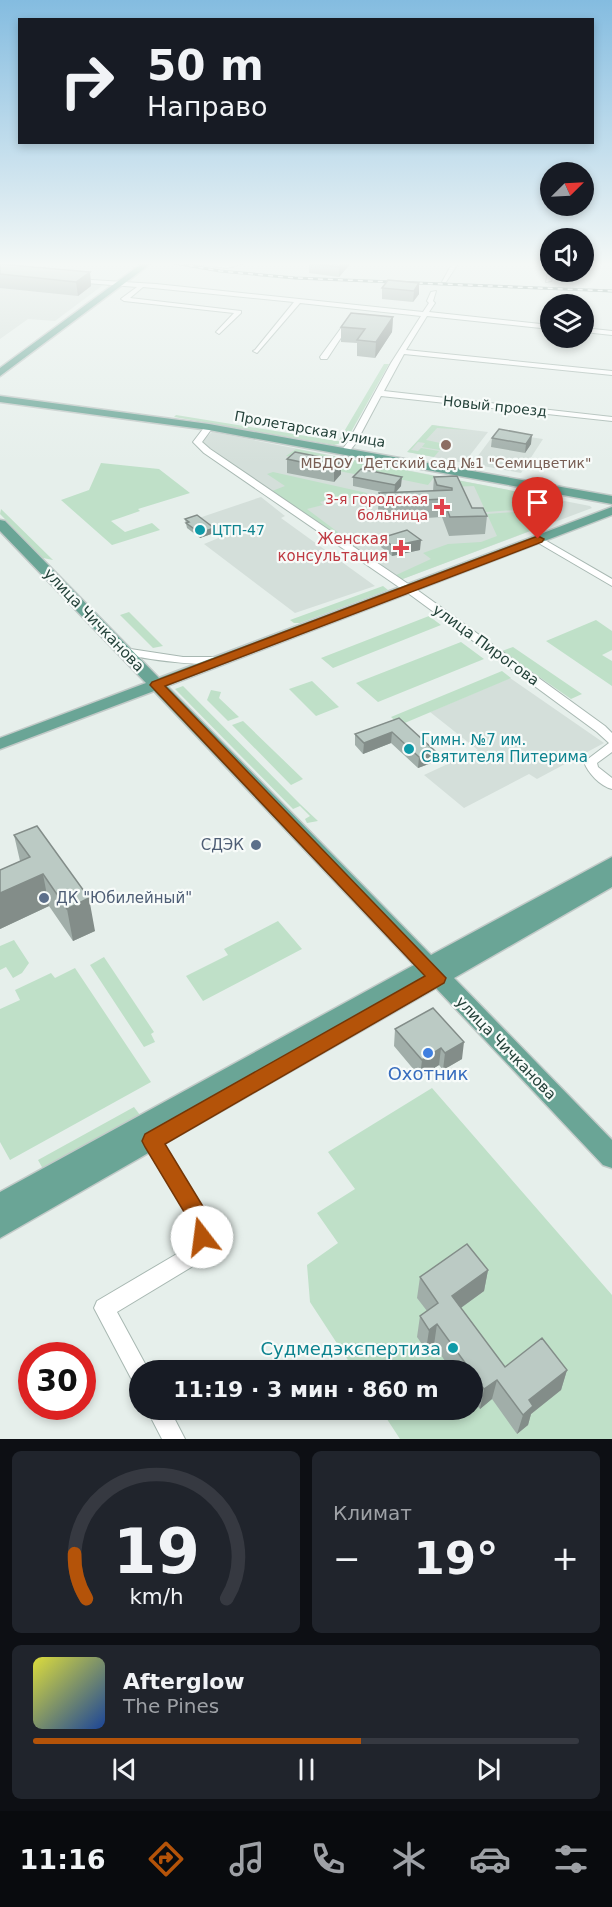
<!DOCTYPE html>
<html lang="ru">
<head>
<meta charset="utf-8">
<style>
  :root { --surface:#171b24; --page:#20242c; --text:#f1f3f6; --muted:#9ea1a6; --line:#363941; --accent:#b45309 }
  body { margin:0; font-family:"DejaVu Sans",sans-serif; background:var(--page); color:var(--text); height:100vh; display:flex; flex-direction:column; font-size:22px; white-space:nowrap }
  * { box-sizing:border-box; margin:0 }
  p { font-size:20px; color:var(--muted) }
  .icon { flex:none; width:33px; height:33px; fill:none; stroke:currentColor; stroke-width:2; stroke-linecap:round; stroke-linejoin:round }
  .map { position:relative; height:1439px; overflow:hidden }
  .sheet { display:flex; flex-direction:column; gap:12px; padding:12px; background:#0d0f14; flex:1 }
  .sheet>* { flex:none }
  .hud { position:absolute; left:18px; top:18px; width:576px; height:126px; border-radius:0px; box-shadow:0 3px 9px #0003; background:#171b24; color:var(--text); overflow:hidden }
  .needle { width:39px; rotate:66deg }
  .fabs { position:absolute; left:540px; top:162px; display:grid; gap:12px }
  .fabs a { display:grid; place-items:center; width:54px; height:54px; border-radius:50%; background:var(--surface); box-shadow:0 3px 9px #0003; font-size:30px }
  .speed { position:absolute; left:18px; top:1342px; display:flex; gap:12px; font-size:30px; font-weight:700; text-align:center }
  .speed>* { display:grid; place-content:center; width:78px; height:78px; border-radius:50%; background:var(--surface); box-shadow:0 3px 9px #0003; line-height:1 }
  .speed .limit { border:9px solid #d22; background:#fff; color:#111 }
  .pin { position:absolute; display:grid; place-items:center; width:51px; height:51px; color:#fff; margin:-62px -26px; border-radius:50% 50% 50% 0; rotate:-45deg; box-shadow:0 0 6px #0007 }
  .pin .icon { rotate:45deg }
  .me { position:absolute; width:66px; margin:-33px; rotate:345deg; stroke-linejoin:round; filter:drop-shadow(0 0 4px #0008) }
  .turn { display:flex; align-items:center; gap:21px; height:126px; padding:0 30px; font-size:27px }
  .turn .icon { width:78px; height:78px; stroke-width:2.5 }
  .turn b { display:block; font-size:42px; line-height:51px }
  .big { font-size:45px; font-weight:600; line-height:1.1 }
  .sheet .tile { flex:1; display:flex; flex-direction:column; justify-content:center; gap:9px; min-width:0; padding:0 21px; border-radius:9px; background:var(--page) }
  .sheet .dial { align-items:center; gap:0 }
  .dial svg { height:156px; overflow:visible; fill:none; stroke:var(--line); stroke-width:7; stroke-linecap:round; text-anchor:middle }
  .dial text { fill:var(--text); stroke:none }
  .song { display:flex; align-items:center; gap:18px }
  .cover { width:72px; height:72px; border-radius:9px; background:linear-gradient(135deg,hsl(60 70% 55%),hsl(220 70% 35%)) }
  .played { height:6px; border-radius:3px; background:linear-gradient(90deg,var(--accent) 60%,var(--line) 60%) }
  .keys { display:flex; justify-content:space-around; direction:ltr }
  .heat { display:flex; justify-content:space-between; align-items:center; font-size:33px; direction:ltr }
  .sheet .tiles { flex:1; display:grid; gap:12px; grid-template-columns:1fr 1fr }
  .tile:last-child { grid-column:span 2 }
  .trip { position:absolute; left:129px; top:1360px; width:354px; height:60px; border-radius:30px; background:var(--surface); box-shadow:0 3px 9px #0003; font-weight:600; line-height:60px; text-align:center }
  .tab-bar { display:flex; height:96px; justify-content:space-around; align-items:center; background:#090b0e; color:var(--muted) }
  .tab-bar .icon { width:42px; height:42px }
  .tab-bar .selected { color:var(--accent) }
  .tab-bar b { font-size:27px; color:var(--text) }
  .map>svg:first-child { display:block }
  .built { fill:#d4dfda }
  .green { fill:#bfe0c8 }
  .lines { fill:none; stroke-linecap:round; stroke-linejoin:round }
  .minor-casing { stroke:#a8b8b2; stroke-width:2 }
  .major-casing { stroke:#c2cac8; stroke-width:3 }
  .minor { fill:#fff; fill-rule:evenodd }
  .major { fill:#6aa596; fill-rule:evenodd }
  .rail-casing { stroke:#5f7d75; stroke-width:3 }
  .rail { stroke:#f7fbf9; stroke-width:1.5; stroke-dasharray:5; stroke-linecap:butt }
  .wall { fill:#a1aea9 }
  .shaded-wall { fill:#838d89 }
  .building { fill:#bbcac4; stroke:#838d89; stroke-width:1.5 }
  .route { fill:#b45309; stroke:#753606; stroke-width:1.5 }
  .education-dot { fill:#8d6e63; stroke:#f7fbf9; stroke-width:2 }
  .health-dot { fill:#e0444e; stroke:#f7fbf9; stroke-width:2 }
  .culture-dot { fill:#0f9aa8; stroke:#f7fbf9; stroke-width:2 }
  .service-dot { fill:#5c6f8a; stroke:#f7fbf9; stroke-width:2 }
  .shop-dot { fill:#3f7fe0; stroke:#f7fbf9; stroke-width:2 }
  .labels { text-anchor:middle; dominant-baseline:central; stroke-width:4.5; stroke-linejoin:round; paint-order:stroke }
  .far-street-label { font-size:14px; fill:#24423a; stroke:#f7fbf9 }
  .far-education-label { font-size:14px; fill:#785e54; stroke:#f7fbf9 }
  .far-health-label { font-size:14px; fill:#be3a42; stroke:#f7fbf9; text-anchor:end }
  .far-culture-label { font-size:14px; fill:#0d838f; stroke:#f7fbf9; text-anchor:start }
  .health-label { font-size:15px; fill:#be3a42; stroke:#f7fbf9; text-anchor:end }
  .street-label { font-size:15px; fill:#24423a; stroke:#f7fbf9 }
  .culture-label { font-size:15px; fill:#0d838f; stroke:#f7fbf9; text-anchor:start }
  .service-label { font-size:15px; fill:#4e5e75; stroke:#f7fbf9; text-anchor:end }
  .near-shop-label { font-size:18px; fill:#366cbe; stroke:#f7fbf9 }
  .near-culture-label { font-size:18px; fill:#0d838f; stroke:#f7fbf9; text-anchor:end }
</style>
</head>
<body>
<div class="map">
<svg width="612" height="1439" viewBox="0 0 612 1439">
  <rect width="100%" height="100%" fill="#e6efeb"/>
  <path class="built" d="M0 275 103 285 55 321 28 319 0 339Z
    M432 425 488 432 464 463 408 452Z
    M212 432 590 506 592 508 400 580 201 442Z
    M495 433 516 435 543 439 521 473 472 464Z
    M261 497 285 516 281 518 375 586 295 613 204 544 221 537 196 519Z
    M510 678 604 743 537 779 529 774 464 808 424 775 478 750 430 712Z"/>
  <path class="green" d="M384 364H389L346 441 339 440Z
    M176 415 337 441 345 442 334 445 174 417Z
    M432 425 468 430 437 428 426 440 445 444 440 450 422 447 425 443 418 442 411 450 418 451 421 448 439 451 434 457 407 452Z
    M296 449 435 476 428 485 399 479 396 482 323 468 326 463 286 456Z
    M101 463 159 469 190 493 138 509 140 511 111 521 125 532 152 523 160 530 112 545 61 500 89 490Z
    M273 472 367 493 366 496C350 499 335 497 320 502L323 505 307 509 347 539 341 540 272 491 285 486 267 474Z
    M451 479 534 495 542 508 486 512 474 486 451 487Z
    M1 509 53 560 43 558 0 514Z
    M543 510 551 523 400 580 394 576 431 559 423 553 448 544 481 542 497 536 487 514Z
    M383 586 388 590 300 623H294L290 620Z
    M129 612 163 646 153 648 120 615Z
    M429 616 441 625 333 668 321 658Z
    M596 620 612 631V650L602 655 612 661V686L546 641Z
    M461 642 484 659 378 702 356 683Z
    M513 647 582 694 571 699 502 651Z
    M502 671 511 678 400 725 391 717Z
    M312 681 339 707 316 716 289 689Z
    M183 686 300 804 318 821 307 823 305 819 310 816 300 806 293 809 175 689Z
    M211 690 221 692 219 698 239 717 228 721 207 700Z
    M243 721 303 779 291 785 232 725Z
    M278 921 302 949 203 1001 186 976 228 955 224 949Z
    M14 940 29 963 22 973 13 978 6 967 0 970V946Z
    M104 957 154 1032 151 1034 155 1042 144 1047 90 965Z
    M75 968 151 1082 10 1160 0 1142V1009L20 1000 15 990 51 973 55 978Z
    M432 1088 612 1295V1439H400L381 1410H472V1371H355L310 1302 307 1265 338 1243 317 1213 355 1189 328 1152Z
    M134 1107 140 1115 43 1169 38 1160Z"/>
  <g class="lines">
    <defs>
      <path id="minor" d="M180 262 227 264 248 262 227 268Z
        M453 262H459L446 282H442Z
        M550 270 554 272 551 281 546 282 548 272Z
        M76 279 156 284 423 312 429 303 427 301 431 292 436 291 433 301 435 303 429 312 550 325V329L427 316 406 350 612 371V375L404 354 384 391 612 417V421L381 396 356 443 348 453H342L341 451 348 442 391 363 421 316 300 303 257 353 253 351 255 350 294 302 143 287 130 298 241 311V313L219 334 216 332 217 331 234 313 124 301 121 299 122 298 137 287 74 282Z
        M347 320 352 321 327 359H321L320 357Z
        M584 328 612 331V335L584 332Z
        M206 425 213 427 202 442 210 449 420 592 605 726 612 733V752L597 763 598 767 612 778V789C600 786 588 773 584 762L609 743 597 732 412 596 204 453 193 442Z
        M538 536 612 579V586L535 541V537Z
        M124 648 183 657H221L227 660C214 670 138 658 120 653L118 651 120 649Z
        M152 1133 158 1135 212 1223 211 1250 208 1257 117 1312 149 1371H140V1385L133 1382 94 1308 97 1301 192 1245 193 1225 143 1141 146 1135Z
        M147 1410H170L185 1439H162Z"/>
      <path id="major" d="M144 262H153L0 376V368Z
        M0 396 209 424 612 496V504L209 430 0 402Z
        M612 507V515L167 686 431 955 612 857V887L454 978 612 1140V1168L603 1165 436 988 0 1238V1192L414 965 154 691 0 749V738L146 683 0 531V520L5 521 159 678Z"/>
    </defs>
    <use href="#minor" class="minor-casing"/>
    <use href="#major" class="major-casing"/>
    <use href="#minor" class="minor"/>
    <use href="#major" class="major"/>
    <defs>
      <path id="rail" d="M169 262 220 271 295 278 612 291"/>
    </defs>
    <use href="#rail" class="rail-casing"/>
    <use href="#rail" class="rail"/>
  </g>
  <path class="wall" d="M352 262 339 277 309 273V263Z
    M0 264 90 272 91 286 78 296 0 288Z
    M419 283V294L413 302 382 299V288Z
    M393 317 392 332 375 358 357 356V343L341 342V327Z
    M492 438 531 444 525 453 491 447Z
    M287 459 341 461V474L334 482 287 473Z
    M457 476 472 508 487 516 485 534 449 536 442 517 381 521 378 511 379 493H387L353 486V477L401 486 396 492 433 491 434 477Z
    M185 519 214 533 200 538 187 528Z
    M381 538 420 550 392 556 381 547Z
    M399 718 434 762 418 768 391 743 363 754 355 745V734Z
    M14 835 95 931 73 941 49 906 0 929V870L20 861Z
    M433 1008 462 1059 443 1070 439 1065 420 1077 394 1046 395 1029Z
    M488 1270 484 1291 461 1308 505 1367 567 1370 561 1390 531 1414 528 1425 517 1434 492 1399 480 1409 472 1399V1371H452L434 1345 426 1350 417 1337 420 1316 427 1311 417 1298 420 1277Z"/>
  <path class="shaded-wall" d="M344 262H352L339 277V267Z
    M90 272 91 286 78 296 76 282Z
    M419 283V294L413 302 414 291Z
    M393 317 392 332 375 358 376 342Z
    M532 435 531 444 525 453 526 444Z
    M341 461V474L334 482V469Z
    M402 477 401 486 394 494 395 485Z
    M214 528V533L200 538V533Z
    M421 540 420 550 392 556 393 546Z
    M392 732 391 743 363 754 364 743Z
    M435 751 434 762 418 768 419 757Z
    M43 874 49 906 0 929V893Z
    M89 898 95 931 73 941 67 909Z
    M464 1042 462 1059 443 1070 445 1053Z
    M441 1048 439 1065 420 1077 422 1060Z
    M488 1270 484 1291 448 1317 452 1296Z
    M437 1324 434 1345 426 1350 429 1330Z
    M567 1370 561 1390 531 1414 528 1425 517 1434 523 1415 529 1400Z
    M497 1380 492 1399 480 1409 484 1389Z"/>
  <path class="building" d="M309 262H344L339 267 309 263Z
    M0 264 90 272 76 282 0 274Z
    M388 280 419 283 414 291 382 288Z
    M351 313 393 317 376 342 357 340 365 329 341 327Z
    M499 429 532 435 526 444 492 438Z
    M295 452 341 461 334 469 287 459Z
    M361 469 402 477 395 485 353 477Z
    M457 476 472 508H483L487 516 450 517 443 499 382 502 379 493 452 490V488L437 485 434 477Z
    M197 515 214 528 200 533 186 523 189 522 185 519Z
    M407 530 421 540 393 546 381 538Z
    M399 718 435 751 419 757 392 732 364 743 355 734Z
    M37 826 89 898 67 909 43 874 0 893V870L30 857 14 835Z
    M433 1008 464 1042 445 1053 441 1048 422 1060 395 1029Z
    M467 1244 488 1270 452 1296 505 1367 542 1338 567 1370 529 1400 533 1406 523 1415 497 1380 484 1389 472 1374V1371H471L437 1324 429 1330 420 1316 438 1303 420 1277Z"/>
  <linearGradient id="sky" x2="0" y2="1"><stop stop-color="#84bce0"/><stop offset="0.57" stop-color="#f4f8f6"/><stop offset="1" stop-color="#f4f8f6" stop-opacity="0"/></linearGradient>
  <rect width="612" height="463" fill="url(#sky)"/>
  <path class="route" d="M538 536 544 539 542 542 165 686 446 978 444 983 165 1144 213 1223 209 1244 202 1247 194 1244 191 1237 192 1225 145 1147 142 1141 145 1134 425 976 150 685 152 682Z"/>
  <circle class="education-dot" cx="446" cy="445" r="6"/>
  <g class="health-dot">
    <path d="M439 498h6v6h6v6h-6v6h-6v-6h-6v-6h6z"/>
    <path d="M398 539h6v6h6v6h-6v6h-6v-6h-6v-6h6z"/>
  </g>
  <g class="culture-dot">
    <circle cx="200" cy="530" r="6"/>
    <circle cx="409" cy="749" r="6"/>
    <circle cx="453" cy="1348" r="6"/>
  </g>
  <g class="service-dot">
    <circle cx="256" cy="845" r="6"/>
    <circle cx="44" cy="898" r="6"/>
  </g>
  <circle class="shop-dot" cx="428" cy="1053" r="6"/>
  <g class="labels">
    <g class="far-street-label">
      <text transform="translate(495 406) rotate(6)">Новый проезд</text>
      <text transform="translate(310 429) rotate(10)">Пролетарская улица</text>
    </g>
    <g class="far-education-label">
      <text x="446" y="463">МБДОУ "Детский сад №1 "Семицветик"</text>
    </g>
    <g class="far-health-label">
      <text x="428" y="499">3-я городская<tspan x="428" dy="16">больница</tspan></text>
    </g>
    <g class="far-culture-label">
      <text x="212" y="530">ЦТП-47</text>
    </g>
    <g class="health-label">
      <text x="388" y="539">Женская<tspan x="388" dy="17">консультация</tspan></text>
    </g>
    <g class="street-label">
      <text transform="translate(94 620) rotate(46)">улица Чичканова</text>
      <text transform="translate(486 645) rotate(36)">улица Пирогова</text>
      <text transform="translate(506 1048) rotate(46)">улица Чичканова</text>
    </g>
    <g class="culture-label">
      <text x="421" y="740">Гимн. №7 им.<tspan x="421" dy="17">Святителя Питерима</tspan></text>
    </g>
    <g class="service-label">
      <text x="244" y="845">СДЭК</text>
      <text x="56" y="898" text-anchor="start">ДК "Юбилейный"</text>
    </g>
    <g class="near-shop-label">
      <text x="428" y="1073">Охотник</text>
    </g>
    <g class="near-culture-label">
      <text x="441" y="1348">Судмедэкспертиза</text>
    </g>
  </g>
</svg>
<div class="fabs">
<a><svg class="needle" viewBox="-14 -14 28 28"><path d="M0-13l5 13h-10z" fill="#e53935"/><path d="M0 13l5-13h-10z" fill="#9ea1a6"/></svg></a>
<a><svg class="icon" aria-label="sound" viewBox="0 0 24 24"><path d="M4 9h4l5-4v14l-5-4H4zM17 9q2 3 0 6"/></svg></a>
<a><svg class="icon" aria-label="layers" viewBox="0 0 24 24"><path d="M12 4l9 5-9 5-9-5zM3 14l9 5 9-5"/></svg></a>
</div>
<div class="speed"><div class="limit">30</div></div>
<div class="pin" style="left:538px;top:539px;background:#d93025"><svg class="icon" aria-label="arrive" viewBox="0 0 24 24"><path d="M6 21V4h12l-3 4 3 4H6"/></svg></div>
<svg class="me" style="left:202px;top:1237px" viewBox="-20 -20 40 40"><circle r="19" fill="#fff"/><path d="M0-13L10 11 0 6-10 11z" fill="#b45309"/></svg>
<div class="trip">11:19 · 3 мин · 860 m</div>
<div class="hud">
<div class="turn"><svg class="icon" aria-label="right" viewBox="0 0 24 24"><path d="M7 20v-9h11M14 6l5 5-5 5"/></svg><div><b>50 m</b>Направо</div></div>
</div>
</div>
<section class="sheet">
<div class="tiles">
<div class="tile dial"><svg viewBox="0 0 100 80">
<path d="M14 69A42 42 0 1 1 86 69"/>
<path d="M14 69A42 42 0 0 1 8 46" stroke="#b45309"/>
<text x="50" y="56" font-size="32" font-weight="700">19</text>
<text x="50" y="72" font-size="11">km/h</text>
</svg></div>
<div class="tile"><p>Климат</p>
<div class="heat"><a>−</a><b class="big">19°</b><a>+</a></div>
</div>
<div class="tile">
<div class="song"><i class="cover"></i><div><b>Afterglow</b><p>The Pines</p></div></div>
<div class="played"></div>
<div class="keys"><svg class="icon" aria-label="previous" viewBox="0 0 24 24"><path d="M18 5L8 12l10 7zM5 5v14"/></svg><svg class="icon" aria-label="pause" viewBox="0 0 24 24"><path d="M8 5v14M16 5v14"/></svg><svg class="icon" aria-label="next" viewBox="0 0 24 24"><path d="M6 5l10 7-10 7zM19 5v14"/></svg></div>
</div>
</div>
</section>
<nav class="tab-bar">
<b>11:16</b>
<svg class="icon selected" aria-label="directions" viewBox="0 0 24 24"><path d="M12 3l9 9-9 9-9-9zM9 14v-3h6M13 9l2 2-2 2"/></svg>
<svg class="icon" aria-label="music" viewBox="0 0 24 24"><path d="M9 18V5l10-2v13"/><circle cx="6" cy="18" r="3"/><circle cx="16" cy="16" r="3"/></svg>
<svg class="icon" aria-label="phone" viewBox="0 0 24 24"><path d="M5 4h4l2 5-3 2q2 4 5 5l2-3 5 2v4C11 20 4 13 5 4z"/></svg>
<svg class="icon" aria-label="climate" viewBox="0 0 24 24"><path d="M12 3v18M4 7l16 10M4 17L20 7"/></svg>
<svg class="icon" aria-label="car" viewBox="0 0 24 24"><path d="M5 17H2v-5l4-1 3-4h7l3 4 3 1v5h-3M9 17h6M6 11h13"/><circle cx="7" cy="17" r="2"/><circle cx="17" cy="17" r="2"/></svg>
<svg class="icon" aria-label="filters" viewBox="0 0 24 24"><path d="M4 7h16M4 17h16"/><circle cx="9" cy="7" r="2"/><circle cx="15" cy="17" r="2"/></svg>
</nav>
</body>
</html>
